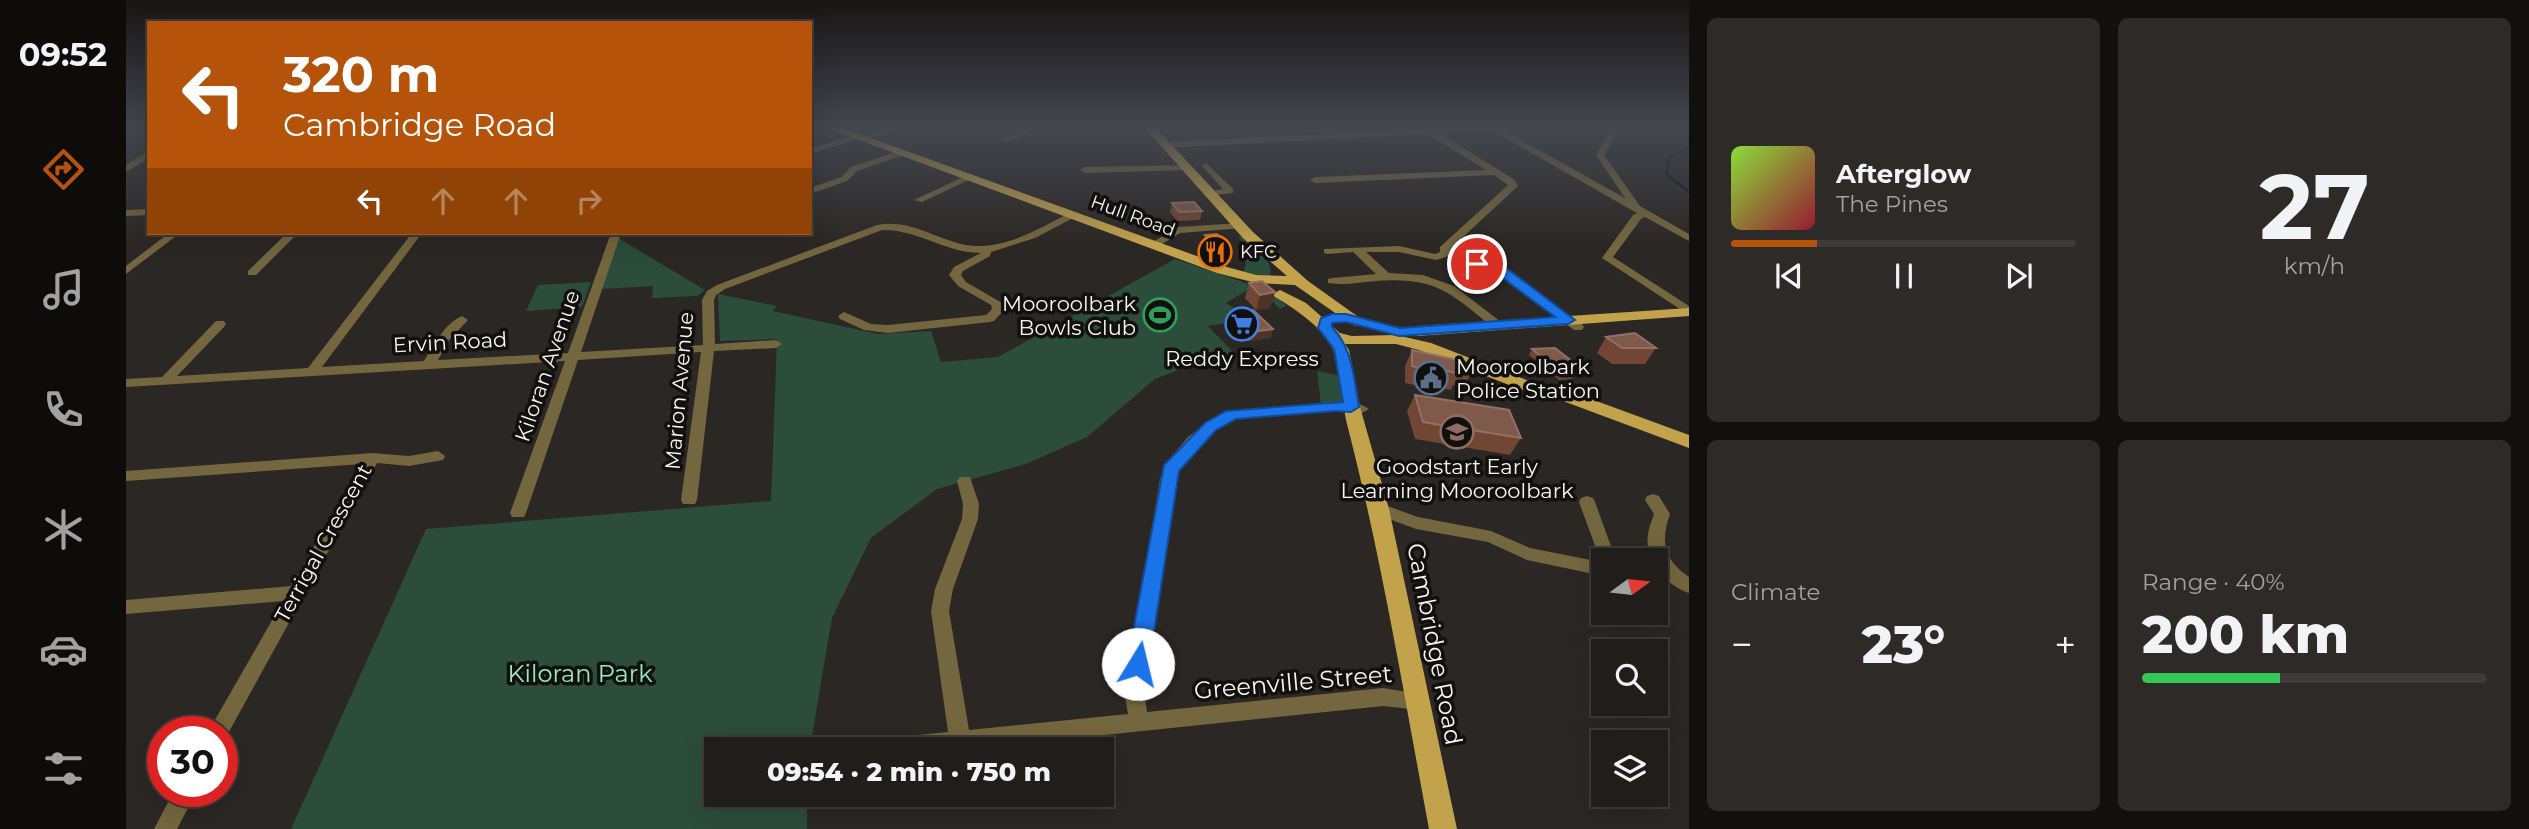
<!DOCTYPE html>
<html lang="en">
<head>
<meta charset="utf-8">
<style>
  :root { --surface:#201d1b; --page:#2d2a28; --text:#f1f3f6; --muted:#a2a2a3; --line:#3d3b3a; --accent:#b45309 }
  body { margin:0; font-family:Montserrat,sans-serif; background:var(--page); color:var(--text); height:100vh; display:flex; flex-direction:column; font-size:26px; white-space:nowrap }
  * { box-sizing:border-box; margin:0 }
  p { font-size:23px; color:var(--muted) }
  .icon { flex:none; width:38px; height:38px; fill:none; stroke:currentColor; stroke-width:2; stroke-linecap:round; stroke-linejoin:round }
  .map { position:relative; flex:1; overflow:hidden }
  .panel { display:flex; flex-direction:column; gap:18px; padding:18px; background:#12100f; width:840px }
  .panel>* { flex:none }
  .guide { position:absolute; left:21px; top:21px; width:665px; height:214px; border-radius:0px; box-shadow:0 7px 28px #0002,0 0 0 2px var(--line); background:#b45309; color:#fff; overflow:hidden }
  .needle { width:46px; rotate:75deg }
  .fabs { position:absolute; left:1465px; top:548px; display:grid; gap:14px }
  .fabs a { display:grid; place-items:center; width:77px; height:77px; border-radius:0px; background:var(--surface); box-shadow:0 7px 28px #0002,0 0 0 2px var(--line); font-size:35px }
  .speed { position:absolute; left:21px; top:716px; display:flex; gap:14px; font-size:35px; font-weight:700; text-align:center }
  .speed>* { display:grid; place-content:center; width:91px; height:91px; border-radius:50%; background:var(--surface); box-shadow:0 7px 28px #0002,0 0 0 2px var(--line); line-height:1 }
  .speed .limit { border:10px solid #d22; background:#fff; color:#111 }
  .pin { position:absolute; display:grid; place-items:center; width:60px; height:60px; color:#fff; margin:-30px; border:4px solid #fff; border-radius:50%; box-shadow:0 2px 7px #0007 }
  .me { position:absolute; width:77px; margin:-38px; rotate:9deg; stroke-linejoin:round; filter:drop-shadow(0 0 5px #0008) }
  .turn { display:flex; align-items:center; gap:24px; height:147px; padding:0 21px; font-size:32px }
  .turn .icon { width:91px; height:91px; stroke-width:2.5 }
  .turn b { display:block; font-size:49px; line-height:60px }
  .lanes { display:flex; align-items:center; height:66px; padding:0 21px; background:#0003; justify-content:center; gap:35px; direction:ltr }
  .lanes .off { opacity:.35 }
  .big { font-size:52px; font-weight:800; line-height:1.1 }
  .panel .tile { flex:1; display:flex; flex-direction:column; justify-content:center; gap:10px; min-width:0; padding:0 24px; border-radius:10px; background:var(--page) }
  .panel .dial { align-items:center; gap:0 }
  .dial b { font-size:91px; line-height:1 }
  .song { display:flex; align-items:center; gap:21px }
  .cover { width:84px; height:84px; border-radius:10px; background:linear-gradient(135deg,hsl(90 70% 55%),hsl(350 70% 35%)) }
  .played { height:7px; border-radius:4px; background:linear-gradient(90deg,var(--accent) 25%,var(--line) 25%) }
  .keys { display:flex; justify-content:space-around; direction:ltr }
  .heat { display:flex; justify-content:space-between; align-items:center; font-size:38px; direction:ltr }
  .charge { height:10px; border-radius:5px; background:linear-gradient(90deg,#34c759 40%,var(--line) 0) }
  .panel .tiles { flex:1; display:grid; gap:18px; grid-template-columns:repeat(2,1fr) }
  .trip { position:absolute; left:578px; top:737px; width:410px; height:70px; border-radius:0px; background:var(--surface); box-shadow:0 7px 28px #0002,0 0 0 2px var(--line); font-weight:800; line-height:70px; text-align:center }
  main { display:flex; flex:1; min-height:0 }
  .tab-bar { display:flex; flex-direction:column; width:126px; justify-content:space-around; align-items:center; background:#0d0c0b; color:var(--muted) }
  .tab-bar .icon { width:49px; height:49px }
  .tab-bar .on { color:var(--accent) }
  .tab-bar b { font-size:32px; color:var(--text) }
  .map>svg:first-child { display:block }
  .green { fill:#2c4c3c }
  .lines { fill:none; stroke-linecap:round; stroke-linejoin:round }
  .stream { stroke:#00121f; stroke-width:2 }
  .minor { fill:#74663e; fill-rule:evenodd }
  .major { fill:#c2a34c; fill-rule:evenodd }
  .wall { fill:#714635 }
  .shaded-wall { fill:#4f3226 }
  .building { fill:#7f594a; stroke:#927164; stroke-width:2 }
  .route { fill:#1a73e8; stroke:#114b97; stroke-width:2 }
  .labels { text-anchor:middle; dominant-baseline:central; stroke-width:7; stroke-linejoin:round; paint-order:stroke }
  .far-street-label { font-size:18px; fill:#f7f4f2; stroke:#12100f }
  .far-poi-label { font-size:18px; fill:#f7f4f2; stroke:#12100f; text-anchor:start }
  .poi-label { font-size:21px; fill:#f7f4f2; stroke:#12100f }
  .street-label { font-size:21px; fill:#f7f4f2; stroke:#12100f }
  .near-street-label { font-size:24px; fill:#f7f4f2; stroke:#12100f }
  .near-park-label { font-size:24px; fill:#94e9be; stroke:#12100f }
</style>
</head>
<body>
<main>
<nav class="tab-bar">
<b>09:52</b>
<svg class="icon on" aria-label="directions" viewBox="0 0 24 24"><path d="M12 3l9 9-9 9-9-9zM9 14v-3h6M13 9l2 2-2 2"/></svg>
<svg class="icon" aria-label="music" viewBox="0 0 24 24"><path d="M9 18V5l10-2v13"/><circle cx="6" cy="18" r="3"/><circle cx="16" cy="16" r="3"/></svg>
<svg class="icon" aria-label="phone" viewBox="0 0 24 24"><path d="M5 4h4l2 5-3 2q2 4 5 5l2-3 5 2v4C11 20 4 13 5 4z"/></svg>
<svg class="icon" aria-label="climate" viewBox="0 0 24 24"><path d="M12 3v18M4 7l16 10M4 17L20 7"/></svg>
<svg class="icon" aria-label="car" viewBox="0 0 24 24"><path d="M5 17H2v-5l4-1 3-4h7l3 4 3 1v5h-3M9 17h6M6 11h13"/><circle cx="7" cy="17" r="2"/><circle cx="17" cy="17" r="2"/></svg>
<svg class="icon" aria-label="filters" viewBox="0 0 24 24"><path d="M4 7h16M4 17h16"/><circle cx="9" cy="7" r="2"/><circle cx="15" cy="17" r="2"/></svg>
</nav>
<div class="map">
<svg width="1563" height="829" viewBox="0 0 1563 829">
  <rect width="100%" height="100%" fill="#2b2724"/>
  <path class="green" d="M1112 236H1116C1129 247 1147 258 1144 276L1117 274 1120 263 1114 251 1121 247Z
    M492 238 579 290 571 296 526 298 527 286 476 289Z
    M1049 259C1071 267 1152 290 1160 306L1154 309 1137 292 1148 307 1136 292 1125 288 1100 303 1125 319 1082 326 1110 355H1091L1029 379 961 437 900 464 811 489 745 538 706 618 685 742H680V749H590V794L681 795V829H165L300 529 645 501 651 339 594 341 592 294 651 306 647 311 752 334 805 331 815 362 872 357Z
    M465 282 456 307 400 311 412 285Z
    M1191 371 1215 376 1217 402 1195 404Z"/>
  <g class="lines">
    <path class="stream" d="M1563 149 1544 157 1540 174 1563 192"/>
    <path class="minor" d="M759 128H772L739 141 732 139 684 154V148L730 135 734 137Z
      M901 128H914L880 142 873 140Z
      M1308 128H1374L1499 198 1470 155 1486 128H1494L1478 155 1514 206 1563 234V241L1519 217 1515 219 1487 257 1563 306V315L1476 258 1507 215 1511 213 1365 130 1313 133 1389 180 1392 186 1324 249 1382 271 1456 324 1458 327 1456 330H1448L1374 275 1323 256 1310 260 1273 252H1240L1263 273 1297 275 1328 286 1375 322 1377 325 1375 328H1367C1324 292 1309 277 1251 281 1235 282 1218 286 1202 283V279L1206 278 1250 274 1227 252 1202 254 1198 253V249L1273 246 1309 254 1314 252V247L1382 185 1368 175 1189 183 1184 180 1189 177 1360 170 1302 134 1039 148 1035 145 1039 142Z
      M775 150 778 151V155L731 171 721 181 684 194V188L715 177 725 167Z
      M23 151V158L0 172V165Z
      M1080 163 1107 189V193L1081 196V192L1097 189 1076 166Z
      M1063 165 1064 167 1060 170 959 173 954 170 959 167Z
      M839 176 847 178 796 202 788 200Z
      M23 209V215L0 216V210Z
      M942 214 951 216 909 238 865 252 864 256 837 271 835 275 840 282 876 303 878 310 868 321 864 322 762 333 738 330 714 319 712 316 718 312 745 324 762 325 860 315 866 309 865 305 832 286 823 275 828 267 855 253C820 253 791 229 756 230L599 289 590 295 588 300 589 344 650 340 656 344 650 348 588 351 571 500 569 504H557L555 500 575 352 452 360 400 513 398 517H386L384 513 439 361 0 387V379L36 377 90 321H98L100 324 98 327 51 376 182 368 286 233H296L196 367 298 361C308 345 318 324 336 316L342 320 323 340 312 360 442 353 485 233H495L455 352 577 345 576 300 581 291 591 285 751 225C782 219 807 237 835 244 873 253 910 230 942 214Z
      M1114 223 1118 224V228L1054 233 1031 247H1023L1022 245 1052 227Z
      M43 233H54L0 274V266Z
      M161 233H172L130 275H122V271Z
      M1210 402 1236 405 1243 409 1236 413 1210 410 1109 418 1092 428 1073 444 1057 462 1050 479 1018 691 1021 712 1257 688 1300 695 1303 701 1300 707 1293 710 1257 706 845 749H742L745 742 752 739 822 732 805 611 809 589 836 519 837 504 831 481 834 477H844L853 504 852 519 827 589 823 611 843 730 1002 714 998 691 1034 479 1046 456 1062 437 1082 422 1101 411Z
      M312 451 319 456 317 460 283 466 251 463 99 739 96 740V732H82L157 601 0 614V600L165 586 236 464 0 481V471L247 453 283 456Z
      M1527 494 1533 496 1544 514C1534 542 1538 560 1563 577V593C1550 589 1530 575 1530 560H1526C1518 544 1522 530 1528 514L1519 500 1521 496Z
      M1461 496 1467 498 1469 502 1490 560H1477V576L1401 560 1362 542 1290 529 1247 513 1245 509 1247 505 1253 503 1292 517 1365 531 1404 548 1475 562 1453 502 1455 498Z
      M48 791H71L51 829H28Z"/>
    <path class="major" d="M701 128H717L1101 267 1130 275 1161 276 1117 238 1019 128H1030L1127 232 1182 281 1238 321 1230 326 1225 324 1169 285 1130 283 1091 273Z
      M1154 290 1180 303 1214 333 1226 336 1270 335 1305 343 1403 381 1435 388 1563 435V448L1437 401 1391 388 1293 350 1270 344H1219L1223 350 1234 407 1263 509 1331 829H1303C1278 695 1256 560 1222 428 1216 405 1215 371 1207 350 1200 330 1167 307 1149 297L1147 294Z
      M1563 308V316L1292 336 1284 331 1292 326Z"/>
  </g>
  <path class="wall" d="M1046 203 1076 211 1074 220 1051 221 1044 212Z
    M1079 235 1102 247 1100 257H1089L1077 244Z
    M1136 281 1144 308 1130 310 1119 298 1123 283Z
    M1106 313 1147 329 1144 338 1123 341 1104 322Z
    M1480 337 1530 348 1519 364H1486L1471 353Z
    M1406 349 1452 373 1446 379 1433 380 1403 355Z
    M1286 350 1346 372 1337 388 1327 385 1325 390 1308 386 1307 389 1279 383V366Z
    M1289 395 1395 438 1384 455 1289 439 1281 411Z"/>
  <path class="shaded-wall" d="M1149 292 1144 308 1130 310 1134 295Z
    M1147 329 1144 338 1123 341 1126 332Z"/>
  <path class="building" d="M1068 202 1076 211 1053 212 1046 203Z
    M1091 234 1102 247 1091 248 1079 235Z
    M1136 281 1149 292 1134 295 1123 283Z
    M1127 310 1147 329 1126 332 1106 313Z
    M1509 333 1530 348H1496L1480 337Z
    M1429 348 1455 368 1449 374H1436L1406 349Z
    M1286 350 1345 363 1346 372 1333 369V374L1314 369 1315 373 1286 366Z
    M1289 395 1383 410 1395 438 1297 422Z"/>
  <linearGradient id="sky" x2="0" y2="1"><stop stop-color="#181514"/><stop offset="0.52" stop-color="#444750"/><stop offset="1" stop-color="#444750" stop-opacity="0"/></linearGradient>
  <rect width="1563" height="245" fill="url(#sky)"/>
  <path class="route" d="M1351 260 1383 270 1449 320 1442 324 1273 336 1220 322 1206 323V327C1227 349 1228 379 1233 407L1225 412 1210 411 1110 419 1090 430 1053 471 1023 664 1020 671 1012 674 1004 671 1001 664 1038 465 1079 423 1100 411 1217 402 1208 349 1192 328 1195 318 1206 314H1220L1274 328 1429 317 1374 276 1347 266V261Z"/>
  <defs>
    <symbol id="restaurant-ring" viewBox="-11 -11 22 22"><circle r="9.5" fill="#12100f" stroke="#e8710a" stroke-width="1.5"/><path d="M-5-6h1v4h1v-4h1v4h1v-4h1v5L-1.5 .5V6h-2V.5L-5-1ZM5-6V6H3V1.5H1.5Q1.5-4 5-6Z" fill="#e8710a"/></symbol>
    <symbol id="stadium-ring" viewBox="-11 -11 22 22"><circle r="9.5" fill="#12100f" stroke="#2e9e5b" stroke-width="1.5"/><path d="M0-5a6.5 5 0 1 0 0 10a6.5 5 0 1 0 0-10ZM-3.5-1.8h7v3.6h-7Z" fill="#2e9e5b"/></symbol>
    <symbol id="supermarket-ring" viewBox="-11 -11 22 22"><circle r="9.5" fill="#12100f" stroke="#3f7fe0" stroke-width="1.5"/><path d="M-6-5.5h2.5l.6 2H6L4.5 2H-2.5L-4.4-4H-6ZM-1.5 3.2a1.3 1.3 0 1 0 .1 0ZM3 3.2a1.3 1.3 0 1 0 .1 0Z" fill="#3f7fe0"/></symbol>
    <symbol id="civic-ring" viewBox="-11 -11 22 22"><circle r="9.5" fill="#12100f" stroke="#5c6f8a" stroke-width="1.5"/><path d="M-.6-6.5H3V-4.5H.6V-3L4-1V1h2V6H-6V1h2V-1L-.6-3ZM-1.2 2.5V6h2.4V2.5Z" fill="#5c6f8a"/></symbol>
    <symbol id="school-ring" viewBox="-11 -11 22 22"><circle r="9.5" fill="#12100f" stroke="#8d6e63" stroke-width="1.5"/><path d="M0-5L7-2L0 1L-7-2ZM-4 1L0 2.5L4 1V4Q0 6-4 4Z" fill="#8d6e63"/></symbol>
  </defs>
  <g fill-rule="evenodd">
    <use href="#restaurant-ring" x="1070" y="233" width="38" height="38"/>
    <use href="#stadium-ring" x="1015" y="296" width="38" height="38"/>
    <use href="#supermarket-ring" x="1097" y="305" width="38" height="38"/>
    <use href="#civic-ring" x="1286" y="359" width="38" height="38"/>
    <use href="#school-ring" x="1312" y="413" width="38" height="38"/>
  </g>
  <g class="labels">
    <g class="far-street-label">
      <text transform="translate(1007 216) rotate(20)">Hull Road</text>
    </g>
    <g class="far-poi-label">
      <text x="1114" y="252">KFC</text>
    </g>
    <g class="poi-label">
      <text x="1010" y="303" text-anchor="end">Mooroolbark<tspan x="1010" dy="24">Bowls Club</tspan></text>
      <text x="1116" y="358">Reddy Express</text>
      <text x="1330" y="366" text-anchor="start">Mooroolbark<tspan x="1330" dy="24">Police Station</tspan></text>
      <text x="1331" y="466">Goodstart Early<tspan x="1331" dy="24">Learning Mooroolbark</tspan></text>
    </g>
    <g class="street-label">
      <text transform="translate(324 342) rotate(-3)">Ervin Road</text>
      <text transform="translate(421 366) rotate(-71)">Kiloran Avenue</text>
      <text transform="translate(553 391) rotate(-85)">Marion Avenue</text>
      <text transform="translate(197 543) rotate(-61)">Terrigal Crescent</text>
    </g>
    <g class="near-street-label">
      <text transform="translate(1309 644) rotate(79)">Cambridge Road</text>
      <text transform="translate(1167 682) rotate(-5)">Greenville Street</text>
    </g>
    <g class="near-park-label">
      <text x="454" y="673">Kiloran Park</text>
    </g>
  </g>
</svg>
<div class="fabs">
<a><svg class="needle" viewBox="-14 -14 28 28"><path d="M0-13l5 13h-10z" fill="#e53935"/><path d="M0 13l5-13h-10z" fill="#a2a2a3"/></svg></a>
<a><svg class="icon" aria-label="search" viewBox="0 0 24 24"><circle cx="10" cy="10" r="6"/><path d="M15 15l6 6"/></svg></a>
<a><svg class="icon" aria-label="layers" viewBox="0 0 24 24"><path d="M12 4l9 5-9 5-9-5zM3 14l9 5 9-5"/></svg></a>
</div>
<div class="speed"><div class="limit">30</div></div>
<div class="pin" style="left:1351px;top:264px;background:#d93025"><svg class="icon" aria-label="arrive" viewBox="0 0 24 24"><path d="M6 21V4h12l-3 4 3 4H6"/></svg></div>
<svg class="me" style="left:1012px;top:664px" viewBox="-20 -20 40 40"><circle r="19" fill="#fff"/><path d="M0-13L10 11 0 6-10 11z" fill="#1a73e8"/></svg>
<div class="trip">09:54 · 2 min · 750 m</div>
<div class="guide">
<div class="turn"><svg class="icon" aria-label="left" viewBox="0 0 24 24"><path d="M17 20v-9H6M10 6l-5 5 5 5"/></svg><div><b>320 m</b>Cambridge Road</div></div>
<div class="lanes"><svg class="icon" aria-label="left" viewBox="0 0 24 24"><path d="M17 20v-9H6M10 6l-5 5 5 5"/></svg><svg class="icon off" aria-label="ahead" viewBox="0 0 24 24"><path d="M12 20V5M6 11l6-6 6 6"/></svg><svg class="icon off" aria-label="ahead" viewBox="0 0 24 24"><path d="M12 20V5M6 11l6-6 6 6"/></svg><svg class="icon off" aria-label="right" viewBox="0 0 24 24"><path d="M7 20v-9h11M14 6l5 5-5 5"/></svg></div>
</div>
</div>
<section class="panel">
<div class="tiles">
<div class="tile">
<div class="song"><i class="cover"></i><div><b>Afterglow</b><p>The Pines</p></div></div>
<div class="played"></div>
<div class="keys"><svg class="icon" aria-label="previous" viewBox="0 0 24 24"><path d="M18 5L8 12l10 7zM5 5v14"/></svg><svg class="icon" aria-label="pause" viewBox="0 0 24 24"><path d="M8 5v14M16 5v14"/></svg><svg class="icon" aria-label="next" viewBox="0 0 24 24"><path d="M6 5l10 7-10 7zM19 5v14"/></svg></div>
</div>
<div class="tile dial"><b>27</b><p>km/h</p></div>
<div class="tile"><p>Climate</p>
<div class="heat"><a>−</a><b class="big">23°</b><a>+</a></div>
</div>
<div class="tile"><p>Range · 40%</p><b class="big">200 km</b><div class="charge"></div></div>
</div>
</section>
</main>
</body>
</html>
